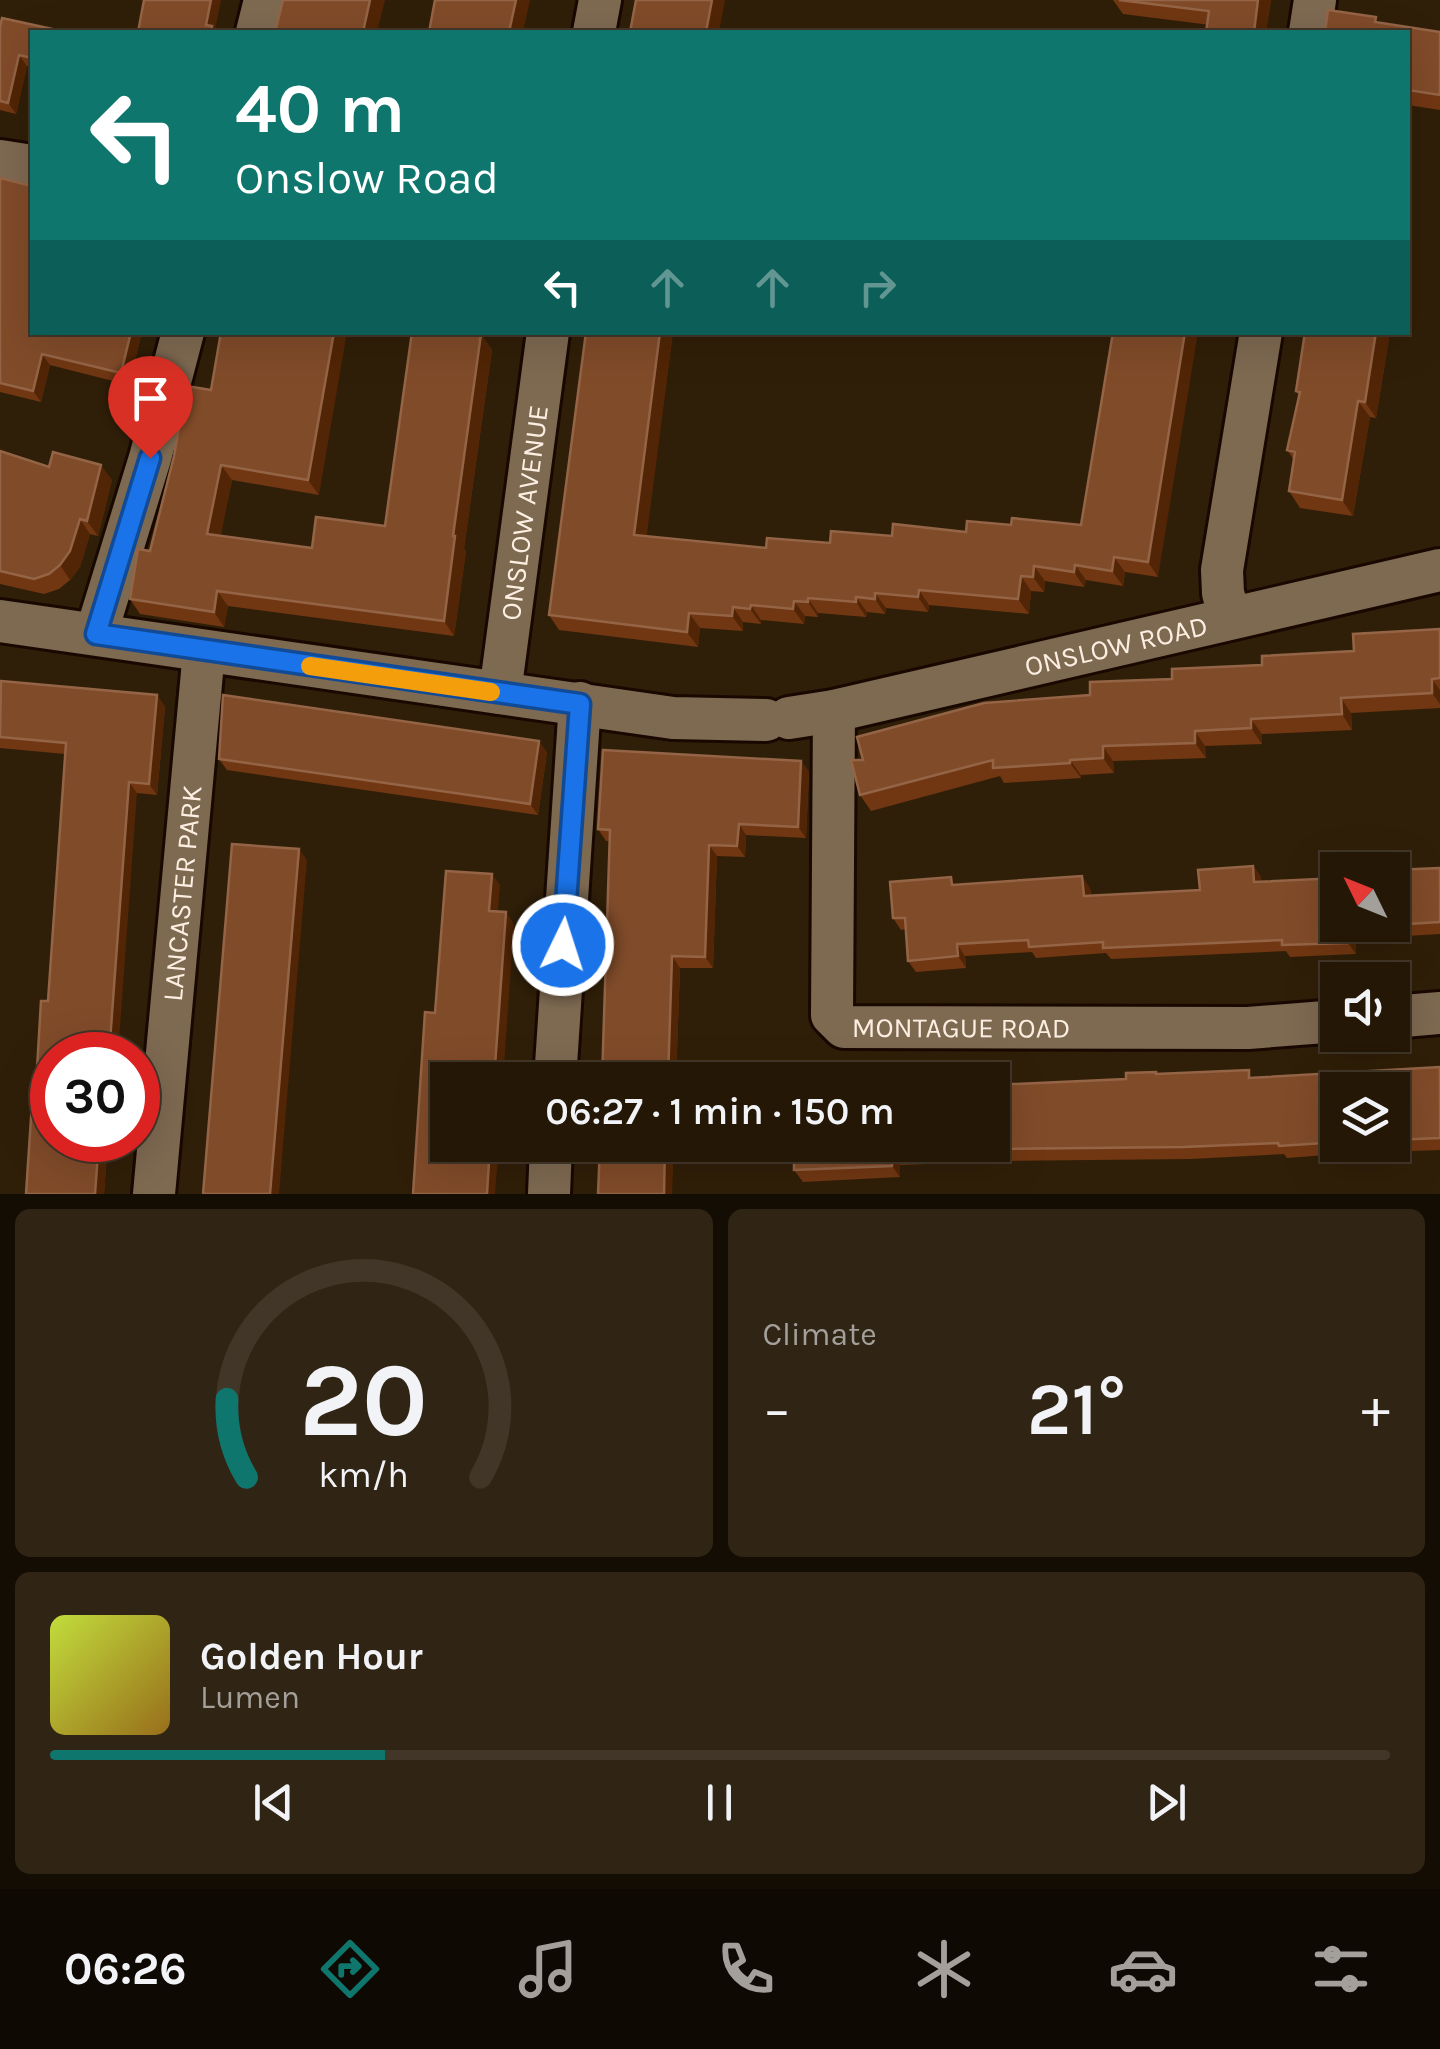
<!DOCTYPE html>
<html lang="en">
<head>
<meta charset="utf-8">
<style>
  :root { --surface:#241706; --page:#302414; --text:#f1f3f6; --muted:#a39f9b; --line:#413628; --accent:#0f766e }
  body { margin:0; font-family:Karla,sans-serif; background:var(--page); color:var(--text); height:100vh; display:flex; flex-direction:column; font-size:38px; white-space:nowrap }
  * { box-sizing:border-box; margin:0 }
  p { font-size:32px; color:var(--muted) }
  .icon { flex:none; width:55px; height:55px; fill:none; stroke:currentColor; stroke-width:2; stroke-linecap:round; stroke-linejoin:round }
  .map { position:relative; height:1194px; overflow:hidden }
  .panel { display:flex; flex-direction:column; gap:15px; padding:15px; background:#140d03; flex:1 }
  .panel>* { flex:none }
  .guide { position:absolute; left:30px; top:30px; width:1380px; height:305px; border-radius:0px; box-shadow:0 10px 40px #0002,0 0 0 2px var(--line); background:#0f766e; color:#fff; overflow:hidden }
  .needle { width:65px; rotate:313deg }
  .fabs { position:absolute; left:1320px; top:852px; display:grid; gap:20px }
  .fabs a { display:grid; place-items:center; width:90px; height:90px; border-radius:0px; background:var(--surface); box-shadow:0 10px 40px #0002,0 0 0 2px var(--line); font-size:50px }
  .speed { position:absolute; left:30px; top:1032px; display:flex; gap:20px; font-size:50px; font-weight:700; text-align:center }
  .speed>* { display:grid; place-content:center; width:130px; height:130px; border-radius:50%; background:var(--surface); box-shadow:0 10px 40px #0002,0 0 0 2px var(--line); line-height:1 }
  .speed .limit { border:15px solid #d22; background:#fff; color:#111 }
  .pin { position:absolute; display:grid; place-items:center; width:85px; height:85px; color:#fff; margin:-102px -42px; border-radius:50% 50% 50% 0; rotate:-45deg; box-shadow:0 0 10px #0007 }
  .pin .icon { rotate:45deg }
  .me { position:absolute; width:110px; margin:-55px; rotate:4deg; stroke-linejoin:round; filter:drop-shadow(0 0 8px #0008) }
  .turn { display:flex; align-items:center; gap:35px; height:210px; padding:0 40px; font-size:45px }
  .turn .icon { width:130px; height:130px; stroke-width:2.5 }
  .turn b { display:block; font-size:70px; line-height:85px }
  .lanes { display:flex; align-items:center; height:95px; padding:0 40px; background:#0003; justify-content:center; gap:50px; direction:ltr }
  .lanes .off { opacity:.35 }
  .big { font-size:75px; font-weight:600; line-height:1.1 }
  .panel .widget { flex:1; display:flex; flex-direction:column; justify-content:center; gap:15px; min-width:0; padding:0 35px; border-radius:15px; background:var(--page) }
  .panel .dial { align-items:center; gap:0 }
  .dial svg { height:260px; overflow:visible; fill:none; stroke:var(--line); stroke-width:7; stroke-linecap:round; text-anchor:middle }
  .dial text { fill:var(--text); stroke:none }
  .song { display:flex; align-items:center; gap:30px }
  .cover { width:120px; height:120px; border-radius:15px; background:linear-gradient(135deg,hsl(70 70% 55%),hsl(40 70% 35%)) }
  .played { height:10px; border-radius:5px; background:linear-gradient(90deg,var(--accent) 25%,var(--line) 25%) }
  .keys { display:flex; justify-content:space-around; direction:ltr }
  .heat { display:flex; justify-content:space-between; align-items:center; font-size:55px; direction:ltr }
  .panel .tiles { flex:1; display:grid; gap:15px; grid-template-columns:1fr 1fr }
  .widget:last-child { grid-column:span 2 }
  .trip { position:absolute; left:430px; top:1062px; width:580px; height:100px; border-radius:0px; background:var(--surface); box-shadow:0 10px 40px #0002,0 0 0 2px var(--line); font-weight:600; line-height:100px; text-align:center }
  .tabs { display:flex; height:160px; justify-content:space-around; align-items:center; background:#0e0902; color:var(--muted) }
  .tabs .icon { width:70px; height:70px }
  .tabs .current { color:var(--accent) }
  .tabs b { font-size:45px; color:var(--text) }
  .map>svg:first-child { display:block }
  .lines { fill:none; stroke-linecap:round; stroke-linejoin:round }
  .minor-casing { stroke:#180800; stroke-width:48 }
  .minor { stroke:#7e6951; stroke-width:42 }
  .wall { fill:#713713; fill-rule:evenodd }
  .shaded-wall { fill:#512505 }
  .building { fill:#804b29; stroke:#946446; stroke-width:2.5 }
  .route-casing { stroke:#114b97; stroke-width:25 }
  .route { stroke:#1a73e8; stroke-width:18 }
  .slow { stroke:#f59e0b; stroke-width:18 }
  .labels { text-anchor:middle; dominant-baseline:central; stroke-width:8; stroke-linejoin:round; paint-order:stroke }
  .street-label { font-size:28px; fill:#fcefe2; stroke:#261501 }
</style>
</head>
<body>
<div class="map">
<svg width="1440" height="1194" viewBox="0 0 1440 1194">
  <rect width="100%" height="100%" fill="#301f08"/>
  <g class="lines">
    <defs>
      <g id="minor">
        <path d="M257 32 265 0"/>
        <path d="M594 32 600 0"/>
        <path d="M1310 32 1315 0"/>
        <path d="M0 161 32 166"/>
        <path d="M1230 618 1223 593 1222 570 1261 332"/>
        <path d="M0 621 673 718 766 720"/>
        <path d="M96 634 150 458 183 332"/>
        <path id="s1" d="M500 693 548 332"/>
        <path id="s2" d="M834 711 832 1015 844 1027 1248 1028 1338 1021"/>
        <path id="s3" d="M789 718 834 711 1440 570"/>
        <path d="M1392 1017 1440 1013"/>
        <path d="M555 1080 580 703"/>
        <path id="s4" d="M154 1194 204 651"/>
        <path d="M549 1194 551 1145"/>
      </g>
    </defs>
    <use href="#minor" class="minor-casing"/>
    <use href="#minor" class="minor"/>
  </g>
  <path class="wall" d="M1113 0H1271L1266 32 1123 14Z
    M1380 23 1440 32V110L1408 105V32Z
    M0 27 32 32V67L27 66 16 114 0 110Z
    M0 178 32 332H142L129 385 50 365 41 402 0 392Z
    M221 332 319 495 232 480 220 536 312 548 385 526 412 332H474L481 334 492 350 464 548 466 551 454 636 228 606 224 627 140 614 130 599 150 551 211 390Z
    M673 332 646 536 766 548 830 543 892 536 966 532 1011 525H1081L1113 332 1158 577 1125 572 1123 586 1086 580 1084 587 1045 581 1044 592 1031 591 1029 614 929 605 928 612 886 608 885 614 867 612 866 617 818 613V617L805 616 804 624 761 620V624L743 622V631L700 628 698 647 559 630 549 615Z
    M1390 332 1376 418 1370 417 1353 516 1300 508 1289 491 1294 460 1287 450 1299 396 1296 391Z
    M0 451 49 467 112 480 98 536 90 534 80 567 70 580 59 589 44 594 0 584Z
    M1440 629V708L1351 713 1352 730 1262 734V744L1205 746 1206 758 1113 761 1114 773 1081 775V778L1004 783 1000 776 871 811 860 795 863 760 1090 695 1172 679 1354 651Z
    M0 689 157 695 165 707 157 795 137 793 52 1055 108 1140 104 1194H26L48 1001 65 754 0 748Z
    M547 752 538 815 227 770 219 759Z
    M801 761 809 772 806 838 746 835 745 857 717 856 713 968H680L676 1080 609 841H606L598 829Z
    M1253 866 1261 877V882L1338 925 1440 868V934L1355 939 1356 954 1290 957 1286 951 1111 959 1106 953 1036 958 1032 952 965 956 966 968 916 972 908 961 906 929 901 930 893 918 957 885 1090 888 1091 895 1200 890Z
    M1440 1067V1150L1353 1153 1287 1158 1284 1154 1191 1159 1004 1161 900 1165V1177L803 1182 794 1170 1156 1072 1158 1074 1254 1077ZM1338 1090H1392V1145H1338Z"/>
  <path class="shaded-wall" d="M211 0H221L215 30 217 32H211L206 25Z
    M370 0H385L377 32H363Z
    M516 0H530L523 32H509Z
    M712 0H725L719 32H706Z
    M1258 0H1271L1266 32H1254Z
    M19 55 27 66 16 114 8 103Z
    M131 332H142L129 385 121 373Z
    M334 332H347L319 495 308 480Z
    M660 332H673L645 550 634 535Z
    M1185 332H1198L1158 577 1148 562Z
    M1376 332H1390L1376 418 1365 402Z
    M481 334 492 350 464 548 466 551 454 636 444 621 453 536Z
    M42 354 50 365 41 402 33 391Z
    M1358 401 1370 417 1353 516 1342 500Z
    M101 465 112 480 98 536 87 521Z
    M221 465 232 480 218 550 207 534Z
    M80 519 90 534 80 567 70 580 60 565Z
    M1114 557 1125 572 1123 586 1112 571Z
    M1075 565 1086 580 1084 587 1074 572Z
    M1034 566 1045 581 1044 592 1033 577Z
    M1021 576 1031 591 1029 614 1018 599Z
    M919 590 929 605 928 612 918 597Z
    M217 591 228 606 224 627 214 612Z
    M875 593 886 608 885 614 875 599Z
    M856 597 867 612 866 617 856 602Z
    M808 598 818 613V617L808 602Z
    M794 601 805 616 804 624 793 609Z
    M751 605 761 620V624L750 609Z
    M733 607 743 622V631L732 616Z
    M689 613 700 628 698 647 687 632Z
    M1432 679 1440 690V704L1432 693Z
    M157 695 165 707 157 795 149 784Z
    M1341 698 1351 713 1352 730 1342 714Z
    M1251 719 1262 734V744L1251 728Z
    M1195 731 1205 746 1206 758 1195 743Z
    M539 741 547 752 538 815 530 804Z
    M1103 746 1113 761 1114 773 1103 758Z
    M1070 760 1081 775V778L1070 763Z
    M801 761 809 772 806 838 798 827Z
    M129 782 137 793 118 1055H109Z
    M739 824 746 835 745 857 737 846Z
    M709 845 717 856 713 968 705 957Z
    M299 849 307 860 279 1194H270Z
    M1253 866 1261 877 1262 894 1254 882Z
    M492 874 500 885 497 922 489 911Z
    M1082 876 1090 888 1092 907 1084 896Z
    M506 912 514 924 503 1080H494Z
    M1347 927 1355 939 1356 954 1348 943Z
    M957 944 965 956 966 968 958 956Z
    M672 956 680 968 676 1080H668Z
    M99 1140H108L104 1194H95Z
    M490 1145H499L495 1194H487Z
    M665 1145H674L672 1194H664Z
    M892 1153 900 1165V1177L892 1166Z"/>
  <path class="building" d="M144 0H211L206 25 212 26 211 32H138Z
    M283 0H370L363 32H275Z
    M435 0H516L509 32H429Z
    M636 0H712L706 32H630Z
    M1119 0H1258L1254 32H1206L1209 11Z
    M1328 10 1376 17 1375 22 1440 32V95L1408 90V32H1325Z
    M2 18 66 32H32V58L19 55 8 103 0 101V27Z
    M0 178 32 186V332H131L121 373 42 354 33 391 0 383Z
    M221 332H334L308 480 221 465 207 534 312 548 316 517 385 526 412 332H468L481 334 453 536H455L444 621 217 591 214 612 130 599 138 549 150 551 174 456 186 386 211 390Z
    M586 332H660L634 535 766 548 767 538 830 543 831 531 892 536 893 524 966 532 967 521 1011 525 1012 518 1081 525 1113 332H1185L1148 562 1114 557 1112 571 1075 565 1074 572 1034 566 1033 577 1021 576 1018 599 919 590 918 597 875 593V599L856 597V602L808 598V602L794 601 793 609 751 605 750 609 733 607 732 616 689 613 687 632 549 615Z
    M1305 332H1376L1365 402 1358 401 1342 500 1289 491 1295 452 1287 450 1300 392 1296 391Z
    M0 451 49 467 53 452 101 465 87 521 80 519 70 551 60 565 49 574 34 579 0 571Z
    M1440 629V678L1432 679V693L1341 698 1342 714 1251 719V728L1195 731V743L1103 746V758L1070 760V763L993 768V760L860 795 851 760H863L857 737 984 703 1090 695V682L1172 679V669L1262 665V656L1354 651 1353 634Z
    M1 681 157 695 149 784 129 782 109 1055H52V1140H99L95 1194H26L32 1103H35L41 1001H48L66 743 0 737Z
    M223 695 539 741 530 804 219 759Z
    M603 750 801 761 798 827 739 824 737 846 709 845 705 957 672 956 668 1080H602L610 830 598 829Z
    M232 844 299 849 270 1194H203Z
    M1253 866 1254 882 1338 878V925H1388L1347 927 1348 943 1282 945V940L1103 948V942L1029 947 1028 940 957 944 958 956 908 961 905 918H893L890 882 951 877 952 885 1082 876 1084 896 1200 890 1198 870Z
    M1440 868V922L1392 925V870Z
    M446 871 492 874 489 911 506 912 494 1080H448V1145H490L487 1194H413L425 1012 435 1013Z
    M1440 1067V1138L1392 1140V1090H1338V1142L1279 1146 1278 1143 1183 1147 996 1149 892 1153V1166L794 1170V1145H992V1085L1126 1079V1073L1156 1072V1074L1249 1070V1078Z
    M600 1145H665L664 1194H598Z"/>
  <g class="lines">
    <defs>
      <path id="route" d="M150 458 96 634 580 704 563 945"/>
    </defs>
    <use href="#route" class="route-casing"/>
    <use href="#route" class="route"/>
    <path class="slow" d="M310 666 491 692"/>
  </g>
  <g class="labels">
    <g class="street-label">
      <text stroke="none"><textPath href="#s1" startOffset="182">ONSLOW AVENUE</textPath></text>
      <text stroke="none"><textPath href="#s3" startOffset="335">ONSLOW ROAD</textPath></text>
      <text stroke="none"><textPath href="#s4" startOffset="302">LANCASTER PARK</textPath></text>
      <text stroke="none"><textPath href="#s2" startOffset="438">MONTAGUE ROAD</textPath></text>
    </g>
  </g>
</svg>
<div class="fabs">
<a><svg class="needle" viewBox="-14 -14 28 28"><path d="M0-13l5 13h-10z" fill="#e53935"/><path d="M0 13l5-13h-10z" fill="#a39f9b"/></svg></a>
<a><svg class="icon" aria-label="sound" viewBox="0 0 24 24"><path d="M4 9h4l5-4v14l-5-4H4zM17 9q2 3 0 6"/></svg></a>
<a><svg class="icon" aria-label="layers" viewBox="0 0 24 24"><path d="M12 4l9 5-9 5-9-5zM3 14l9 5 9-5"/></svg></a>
</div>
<div class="speed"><div class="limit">30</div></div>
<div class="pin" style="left:150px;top:458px;background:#d93025"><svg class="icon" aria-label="arrive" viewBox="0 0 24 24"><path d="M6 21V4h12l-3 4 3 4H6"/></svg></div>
<svg class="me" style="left:563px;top:945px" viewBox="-20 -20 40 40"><circle r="17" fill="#1a73e8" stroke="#fff" stroke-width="3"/><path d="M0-11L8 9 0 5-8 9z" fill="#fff"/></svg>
<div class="trip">06:27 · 1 min · 150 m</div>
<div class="guide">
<div class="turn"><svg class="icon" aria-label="left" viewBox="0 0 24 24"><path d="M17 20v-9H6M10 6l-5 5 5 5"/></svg><div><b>40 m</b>Onslow Road</div></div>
<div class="lanes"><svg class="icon" aria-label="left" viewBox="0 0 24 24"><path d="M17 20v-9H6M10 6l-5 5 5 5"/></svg><svg class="icon off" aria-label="ahead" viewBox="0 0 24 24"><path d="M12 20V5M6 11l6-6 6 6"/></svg><svg class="icon off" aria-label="ahead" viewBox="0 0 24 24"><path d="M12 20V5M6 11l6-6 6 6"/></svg><svg class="icon off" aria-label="right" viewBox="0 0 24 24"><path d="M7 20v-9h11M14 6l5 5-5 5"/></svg></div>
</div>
</div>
<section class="panel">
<div class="tiles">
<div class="widget dial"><svg viewBox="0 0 100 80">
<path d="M14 69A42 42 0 1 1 86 69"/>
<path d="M14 69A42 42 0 0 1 8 45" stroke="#0f766e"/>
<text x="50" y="56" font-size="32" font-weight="700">20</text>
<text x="50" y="72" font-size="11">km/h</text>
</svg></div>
<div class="widget"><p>Climate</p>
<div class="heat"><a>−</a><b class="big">21°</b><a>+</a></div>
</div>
<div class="widget">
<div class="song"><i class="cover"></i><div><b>Golden Hour</b><p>Lumen</p></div></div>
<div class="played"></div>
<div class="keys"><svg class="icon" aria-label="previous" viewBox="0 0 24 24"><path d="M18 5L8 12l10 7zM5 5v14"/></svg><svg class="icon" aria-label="pause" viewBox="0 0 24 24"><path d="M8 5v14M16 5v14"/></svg><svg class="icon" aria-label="next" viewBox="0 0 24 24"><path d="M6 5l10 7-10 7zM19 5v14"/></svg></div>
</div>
</div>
</section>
<nav class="tabs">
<b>06:26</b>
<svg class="icon current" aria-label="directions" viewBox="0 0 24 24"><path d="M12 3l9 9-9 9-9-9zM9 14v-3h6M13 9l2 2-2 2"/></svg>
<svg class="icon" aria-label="music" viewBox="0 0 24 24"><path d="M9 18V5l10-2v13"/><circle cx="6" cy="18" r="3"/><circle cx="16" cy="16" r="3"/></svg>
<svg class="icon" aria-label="phone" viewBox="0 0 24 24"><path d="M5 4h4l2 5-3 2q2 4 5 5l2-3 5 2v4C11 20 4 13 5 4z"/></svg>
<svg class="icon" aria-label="climate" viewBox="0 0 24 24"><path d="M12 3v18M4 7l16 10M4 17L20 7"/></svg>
<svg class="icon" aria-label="car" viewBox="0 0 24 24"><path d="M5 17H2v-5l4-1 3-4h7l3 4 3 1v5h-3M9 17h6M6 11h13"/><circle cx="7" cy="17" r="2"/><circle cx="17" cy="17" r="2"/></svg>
<svg class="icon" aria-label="filters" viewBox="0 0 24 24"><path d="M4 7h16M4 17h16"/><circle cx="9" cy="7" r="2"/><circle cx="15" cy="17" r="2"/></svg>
</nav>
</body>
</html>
